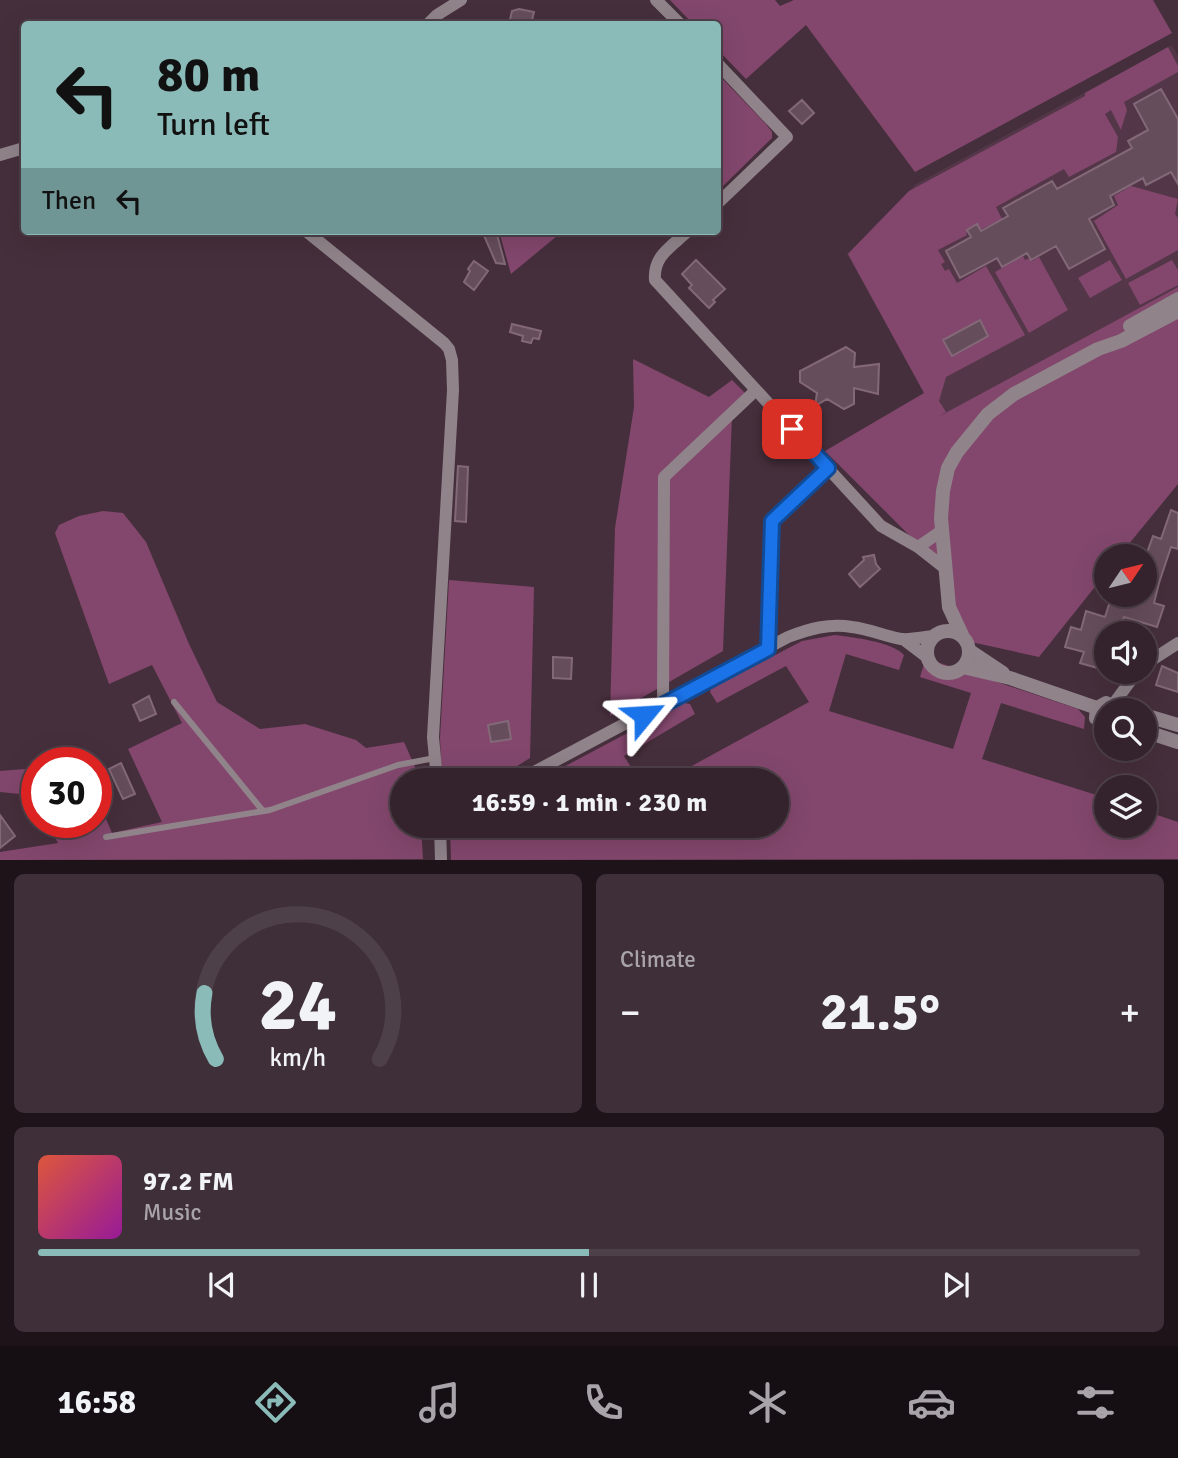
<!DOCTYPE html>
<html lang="en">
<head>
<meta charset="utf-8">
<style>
  :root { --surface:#34232d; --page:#3f2f39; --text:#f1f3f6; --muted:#a9a4aa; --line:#4e4049; --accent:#8bbbb9 }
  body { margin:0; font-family:Signika,sans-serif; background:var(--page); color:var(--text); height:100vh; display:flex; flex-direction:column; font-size:26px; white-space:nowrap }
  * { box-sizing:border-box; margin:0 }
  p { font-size:23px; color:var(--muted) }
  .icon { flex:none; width:38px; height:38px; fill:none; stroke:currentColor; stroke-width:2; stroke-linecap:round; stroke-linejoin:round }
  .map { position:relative; height:860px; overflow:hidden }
  .sheet { display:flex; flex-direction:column; gap:14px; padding:14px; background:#1d1319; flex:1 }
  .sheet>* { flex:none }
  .top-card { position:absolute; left:21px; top:21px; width:700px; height:214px; border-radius:7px; box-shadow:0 7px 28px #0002,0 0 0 2px var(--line); background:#8bbbb9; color:#111; overflow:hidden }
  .needle { width:46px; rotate:55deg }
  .buttons { position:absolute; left:1094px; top:544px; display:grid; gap:14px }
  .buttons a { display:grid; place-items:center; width:63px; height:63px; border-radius:50%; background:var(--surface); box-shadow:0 7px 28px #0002,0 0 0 2px var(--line); font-size:35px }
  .speed { position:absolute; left:21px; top:747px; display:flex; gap:14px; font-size:35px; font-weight:700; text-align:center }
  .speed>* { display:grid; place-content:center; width:91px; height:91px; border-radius:50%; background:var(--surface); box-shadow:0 7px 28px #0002,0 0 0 2px var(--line); line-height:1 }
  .speed .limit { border:10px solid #d22; background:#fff; color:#111 }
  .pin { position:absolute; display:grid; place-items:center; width:60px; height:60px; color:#fff; margin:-30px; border-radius:14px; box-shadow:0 4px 10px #0006 }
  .me { position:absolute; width:77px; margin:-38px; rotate:63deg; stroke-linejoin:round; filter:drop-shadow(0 0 5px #0008) }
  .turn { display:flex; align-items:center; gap:24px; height:147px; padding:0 21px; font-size:32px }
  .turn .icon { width:91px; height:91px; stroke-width:2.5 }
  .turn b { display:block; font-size:49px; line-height:60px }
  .then { display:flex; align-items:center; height:66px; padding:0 21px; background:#0003; gap:14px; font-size:26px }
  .big { font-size:52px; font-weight:700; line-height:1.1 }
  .sheet .widget { flex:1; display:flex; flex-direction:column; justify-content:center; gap:10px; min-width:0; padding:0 24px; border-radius:10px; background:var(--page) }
  .sheet .dial { align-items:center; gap:0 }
  .dial svg { height:182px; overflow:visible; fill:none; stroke:var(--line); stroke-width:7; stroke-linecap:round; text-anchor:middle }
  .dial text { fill:var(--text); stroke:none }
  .song { display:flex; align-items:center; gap:21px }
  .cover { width:84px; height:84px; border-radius:10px; background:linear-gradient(135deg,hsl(10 70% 55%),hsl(300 70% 35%)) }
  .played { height:7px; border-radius:4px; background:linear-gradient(90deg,var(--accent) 50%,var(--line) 50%) }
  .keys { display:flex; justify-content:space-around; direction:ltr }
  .heat { display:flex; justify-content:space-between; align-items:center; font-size:38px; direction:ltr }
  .sheet .tiles { flex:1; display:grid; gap:14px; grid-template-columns:1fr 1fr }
  .widget:last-child { grid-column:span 2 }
  .trip { position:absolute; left:390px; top:768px; width:399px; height:70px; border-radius:35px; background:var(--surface); box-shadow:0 7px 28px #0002,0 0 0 2px var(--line); font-weight:700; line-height:70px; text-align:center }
  .tabs { display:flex; height:112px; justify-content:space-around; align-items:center; background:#150e12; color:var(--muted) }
  .tabs .icon { width:49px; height:49px }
  .tabs .on { color:var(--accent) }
  .tabs b { font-size:32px; color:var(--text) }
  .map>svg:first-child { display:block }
  .built { fill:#533648 }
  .green { fill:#83476d }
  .building { fill:#664d5c; stroke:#836978; stroke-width:2 }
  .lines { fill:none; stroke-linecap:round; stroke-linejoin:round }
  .service { stroke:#90848a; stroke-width:6 }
  .minor { stroke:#90848a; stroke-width:12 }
  .tertiary { stroke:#90848a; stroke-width:14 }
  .route-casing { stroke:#114b97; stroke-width:18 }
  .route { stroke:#1a73e8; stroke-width:12 }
</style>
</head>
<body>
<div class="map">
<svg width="1178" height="860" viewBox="0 0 1178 860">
  <rect width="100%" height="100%" fill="#462f3c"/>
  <path class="built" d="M1172 45 1178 56V287L939 419 847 254 916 184Z"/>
  <path class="green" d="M670 0H775L780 6 794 0H1153L1172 33 915 172 806 25 746 79 718 50V24H693Z
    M1168 47 1178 66V72L1124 102 1127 110 1121 130 1111 110 1105 114 1118 137 1116 152 1069 177 1064 169 996 207 1002 219 980 230 978 226 966 233 967 235 938 250 945 262 941 264 945 271 949 269 957 283 986 266 1025 335 946 377 939 401 946 412 938 417 1178 287V484L1119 556H1106V573L1039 657 962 640 955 606 936 562 825 451 924 393 848 254 909 191 1085 96V93Z
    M718 74 766 124 772 132V138L718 191Z
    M1131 186 1178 199 1175 214 1178 218V250L1126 279 1094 221 1118 205 1114 196Z
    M499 231H563L511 274Z
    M1023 256 1025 260 1030 258 1032 261 1039 257 1068 310 1029 333 995 272Z
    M1110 260 1122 280 1090 298 1078 278Z
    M1172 260 1178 270V285L1140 305 1128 283Z
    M633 359 709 397 732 380 751 399 732 416 723 651 610 716 615 528 634 407Z
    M103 511 123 513 146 542 189 644 217 702 260 729 305 724 356 740 366 748 404 742 416 769 417 780H402V826H421L423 859 0 860V852L58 843 47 823 96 822V796L112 833 162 822 128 749 182 723 152 665 109 684 55 533 59 525 79 516Z
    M449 580 534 587 530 758 495 780H442L440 738Z
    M835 635C852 637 893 642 904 655L899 670 846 654 829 711 953 749 971 693 920 677 924 664 931 660 1078 709 1085 717 1084 729 1001 703 982 759 1106 798V826H1144L1145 811 1178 822V859L451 860 450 828 454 826H777V780H666L809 702 786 666 717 703 710 692 711 689 802 641Z
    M684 703 690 704 695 714 624 756 639 780H539Z
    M37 768V810L20 794 0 792V771Z"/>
  <path class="building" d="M519 9 534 12 531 24H509L512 11Z
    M1161 89 1178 119V184L1171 172 1146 185 1143 178 1110 196 1114 205 1089 219 1105 249 1069 269 1056 246 1031 260 1027 253 1002 267 997 258 960 278 946 251 971 237 967 230 977 224 981 231 1008 216 1003 208 1052 181 1057 189 1132 148 1128 141 1148 130 1134 104Z
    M802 100 814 113 802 124 789 111Z
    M482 231H496L505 264 496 263Z
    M696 260 725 289 713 300 715 302 709 308 689 288 692 285 682 274Z
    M474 261 488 271 474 290 464 282 470 271 468 269Z
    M980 320 988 336 952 356 943 340Z
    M512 324 541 331 539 339 533 338 531 343 522 341 523 336 510 332Z
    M846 347 855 353 854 367 879 364 878 394 854 388V404L844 409 827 399 815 406 817 393 800 382V371Z
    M458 466 468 467 466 522 455 521Z
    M1171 510 1178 513V549L1171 547 1159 583 1154 603 1164 606 1157 627 1124 617 1119 634H1106V652L1101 669 1080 663 1084 652 1065 647 1071 627 1081 630 1086 611 1105 617 1112 595H1144V561L1153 536 1161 539Z
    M874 555 876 564 880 569 860 587 849 574 864 560 863 557Z
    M553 657 572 658 571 679 553 678Z
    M1162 666 1178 673V692L1156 685Z
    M149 696 156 714 140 721 133 705Z
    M508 721 511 739 491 742 488 725Z
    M121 763 135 794 123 799 109 769Z
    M0 815 15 836 0 848Z"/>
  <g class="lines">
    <path class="service" d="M174 702 263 811
      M106 837 270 810 398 765 435 758"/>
    <path class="minor" d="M656 0 680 24
      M428 24 437 15 461 0
      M718 64 787 137 718 203
      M0 155 24 148
      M306 231 444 343 449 349 452 360 453 390 433 737 437 780
      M688 231C671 247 653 256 655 280L881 526 918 547 946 569
      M918 547 943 530
      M903 639 928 658
      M768 649 772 521 828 468
      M1144 665 1178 643
      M663 705 664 477 756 390
      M1112 706 1137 672
      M519 780 788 637C809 629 829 623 852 627 869 629 884 636 901 639 911 640 924 637 934 636
      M440 826 441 860"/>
    <path class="tertiary" d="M1130 326 1178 299
      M927 652a21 21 0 1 1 42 0a21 21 0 1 1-42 0Z
      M962 635 949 607 941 518 943 491 948 468 957 452 988 414 1014 394 1098 349 1121 341 1178 311
      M970 651 1003 673
      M963 667 1010 678 1097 708
      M1144 715 1178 725
      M1106 723 1096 718 1097 708 1106 703 1112 706 1115 710
      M1144 731 1178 742"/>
  </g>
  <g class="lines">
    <defs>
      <path id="route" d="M644 715 768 649 772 521 828 468 792 429"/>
    </defs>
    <use href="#route" class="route-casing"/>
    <use href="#route" class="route"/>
  </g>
</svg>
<div class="buttons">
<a><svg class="needle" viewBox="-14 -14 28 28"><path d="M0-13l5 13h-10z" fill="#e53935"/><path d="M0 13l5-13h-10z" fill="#a9a4aa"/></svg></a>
<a><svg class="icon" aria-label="sound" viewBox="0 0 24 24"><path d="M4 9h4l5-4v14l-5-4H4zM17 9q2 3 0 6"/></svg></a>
<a><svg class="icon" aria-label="search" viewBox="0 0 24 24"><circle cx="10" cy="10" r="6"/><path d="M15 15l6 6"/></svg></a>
<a><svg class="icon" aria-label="layers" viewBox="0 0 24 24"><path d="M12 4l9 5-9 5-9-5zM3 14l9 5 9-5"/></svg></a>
</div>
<div class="speed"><div class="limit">30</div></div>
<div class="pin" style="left:792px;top:429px;background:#d93025"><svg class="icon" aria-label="arrive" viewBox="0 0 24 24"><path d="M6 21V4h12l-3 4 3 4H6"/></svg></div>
<svg class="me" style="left:644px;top:715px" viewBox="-20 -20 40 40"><path d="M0-17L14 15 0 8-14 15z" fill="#1a73e8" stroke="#fff" stroke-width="4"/></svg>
<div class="trip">16:59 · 1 min · 230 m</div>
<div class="top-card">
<div class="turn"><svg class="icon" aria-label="left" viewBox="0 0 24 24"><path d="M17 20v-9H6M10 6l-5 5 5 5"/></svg><div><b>80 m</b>Turn left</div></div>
<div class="then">Then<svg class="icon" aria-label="left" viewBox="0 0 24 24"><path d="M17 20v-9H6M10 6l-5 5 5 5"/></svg></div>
</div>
</div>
<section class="sheet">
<div class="tiles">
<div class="widget dial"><svg viewBox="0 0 100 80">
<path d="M14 69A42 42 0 1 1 86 69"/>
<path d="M14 69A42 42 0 0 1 9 40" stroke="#8bbbb9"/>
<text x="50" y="56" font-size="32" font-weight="700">24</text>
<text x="50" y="72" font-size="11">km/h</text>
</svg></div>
<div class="widget"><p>Climate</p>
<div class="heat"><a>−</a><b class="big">21.5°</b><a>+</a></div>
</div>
<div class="widget">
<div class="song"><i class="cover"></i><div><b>97.2 FM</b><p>Music</p></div></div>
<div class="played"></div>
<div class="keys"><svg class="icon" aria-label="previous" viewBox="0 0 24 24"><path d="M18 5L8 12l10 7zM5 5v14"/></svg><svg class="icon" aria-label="pause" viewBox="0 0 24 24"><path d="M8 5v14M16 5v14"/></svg><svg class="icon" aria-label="next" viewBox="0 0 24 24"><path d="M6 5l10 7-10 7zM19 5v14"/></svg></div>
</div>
</div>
</section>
<nav class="tabs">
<b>16:58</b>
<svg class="icon on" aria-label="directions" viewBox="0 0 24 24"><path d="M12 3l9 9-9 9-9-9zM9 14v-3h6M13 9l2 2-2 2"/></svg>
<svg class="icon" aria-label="music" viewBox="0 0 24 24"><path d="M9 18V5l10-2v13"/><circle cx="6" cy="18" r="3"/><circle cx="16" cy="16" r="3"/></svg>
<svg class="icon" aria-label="phone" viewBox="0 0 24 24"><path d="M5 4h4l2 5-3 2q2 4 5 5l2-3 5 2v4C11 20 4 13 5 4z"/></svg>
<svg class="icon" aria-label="climate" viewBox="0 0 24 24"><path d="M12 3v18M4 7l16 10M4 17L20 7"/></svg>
<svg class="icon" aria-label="car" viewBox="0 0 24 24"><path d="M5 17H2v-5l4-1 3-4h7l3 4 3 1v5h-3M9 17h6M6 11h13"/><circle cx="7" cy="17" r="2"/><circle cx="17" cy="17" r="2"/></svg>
<svg class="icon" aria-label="filters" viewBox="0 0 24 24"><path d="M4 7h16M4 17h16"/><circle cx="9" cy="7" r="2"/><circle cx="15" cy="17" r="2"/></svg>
</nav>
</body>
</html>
